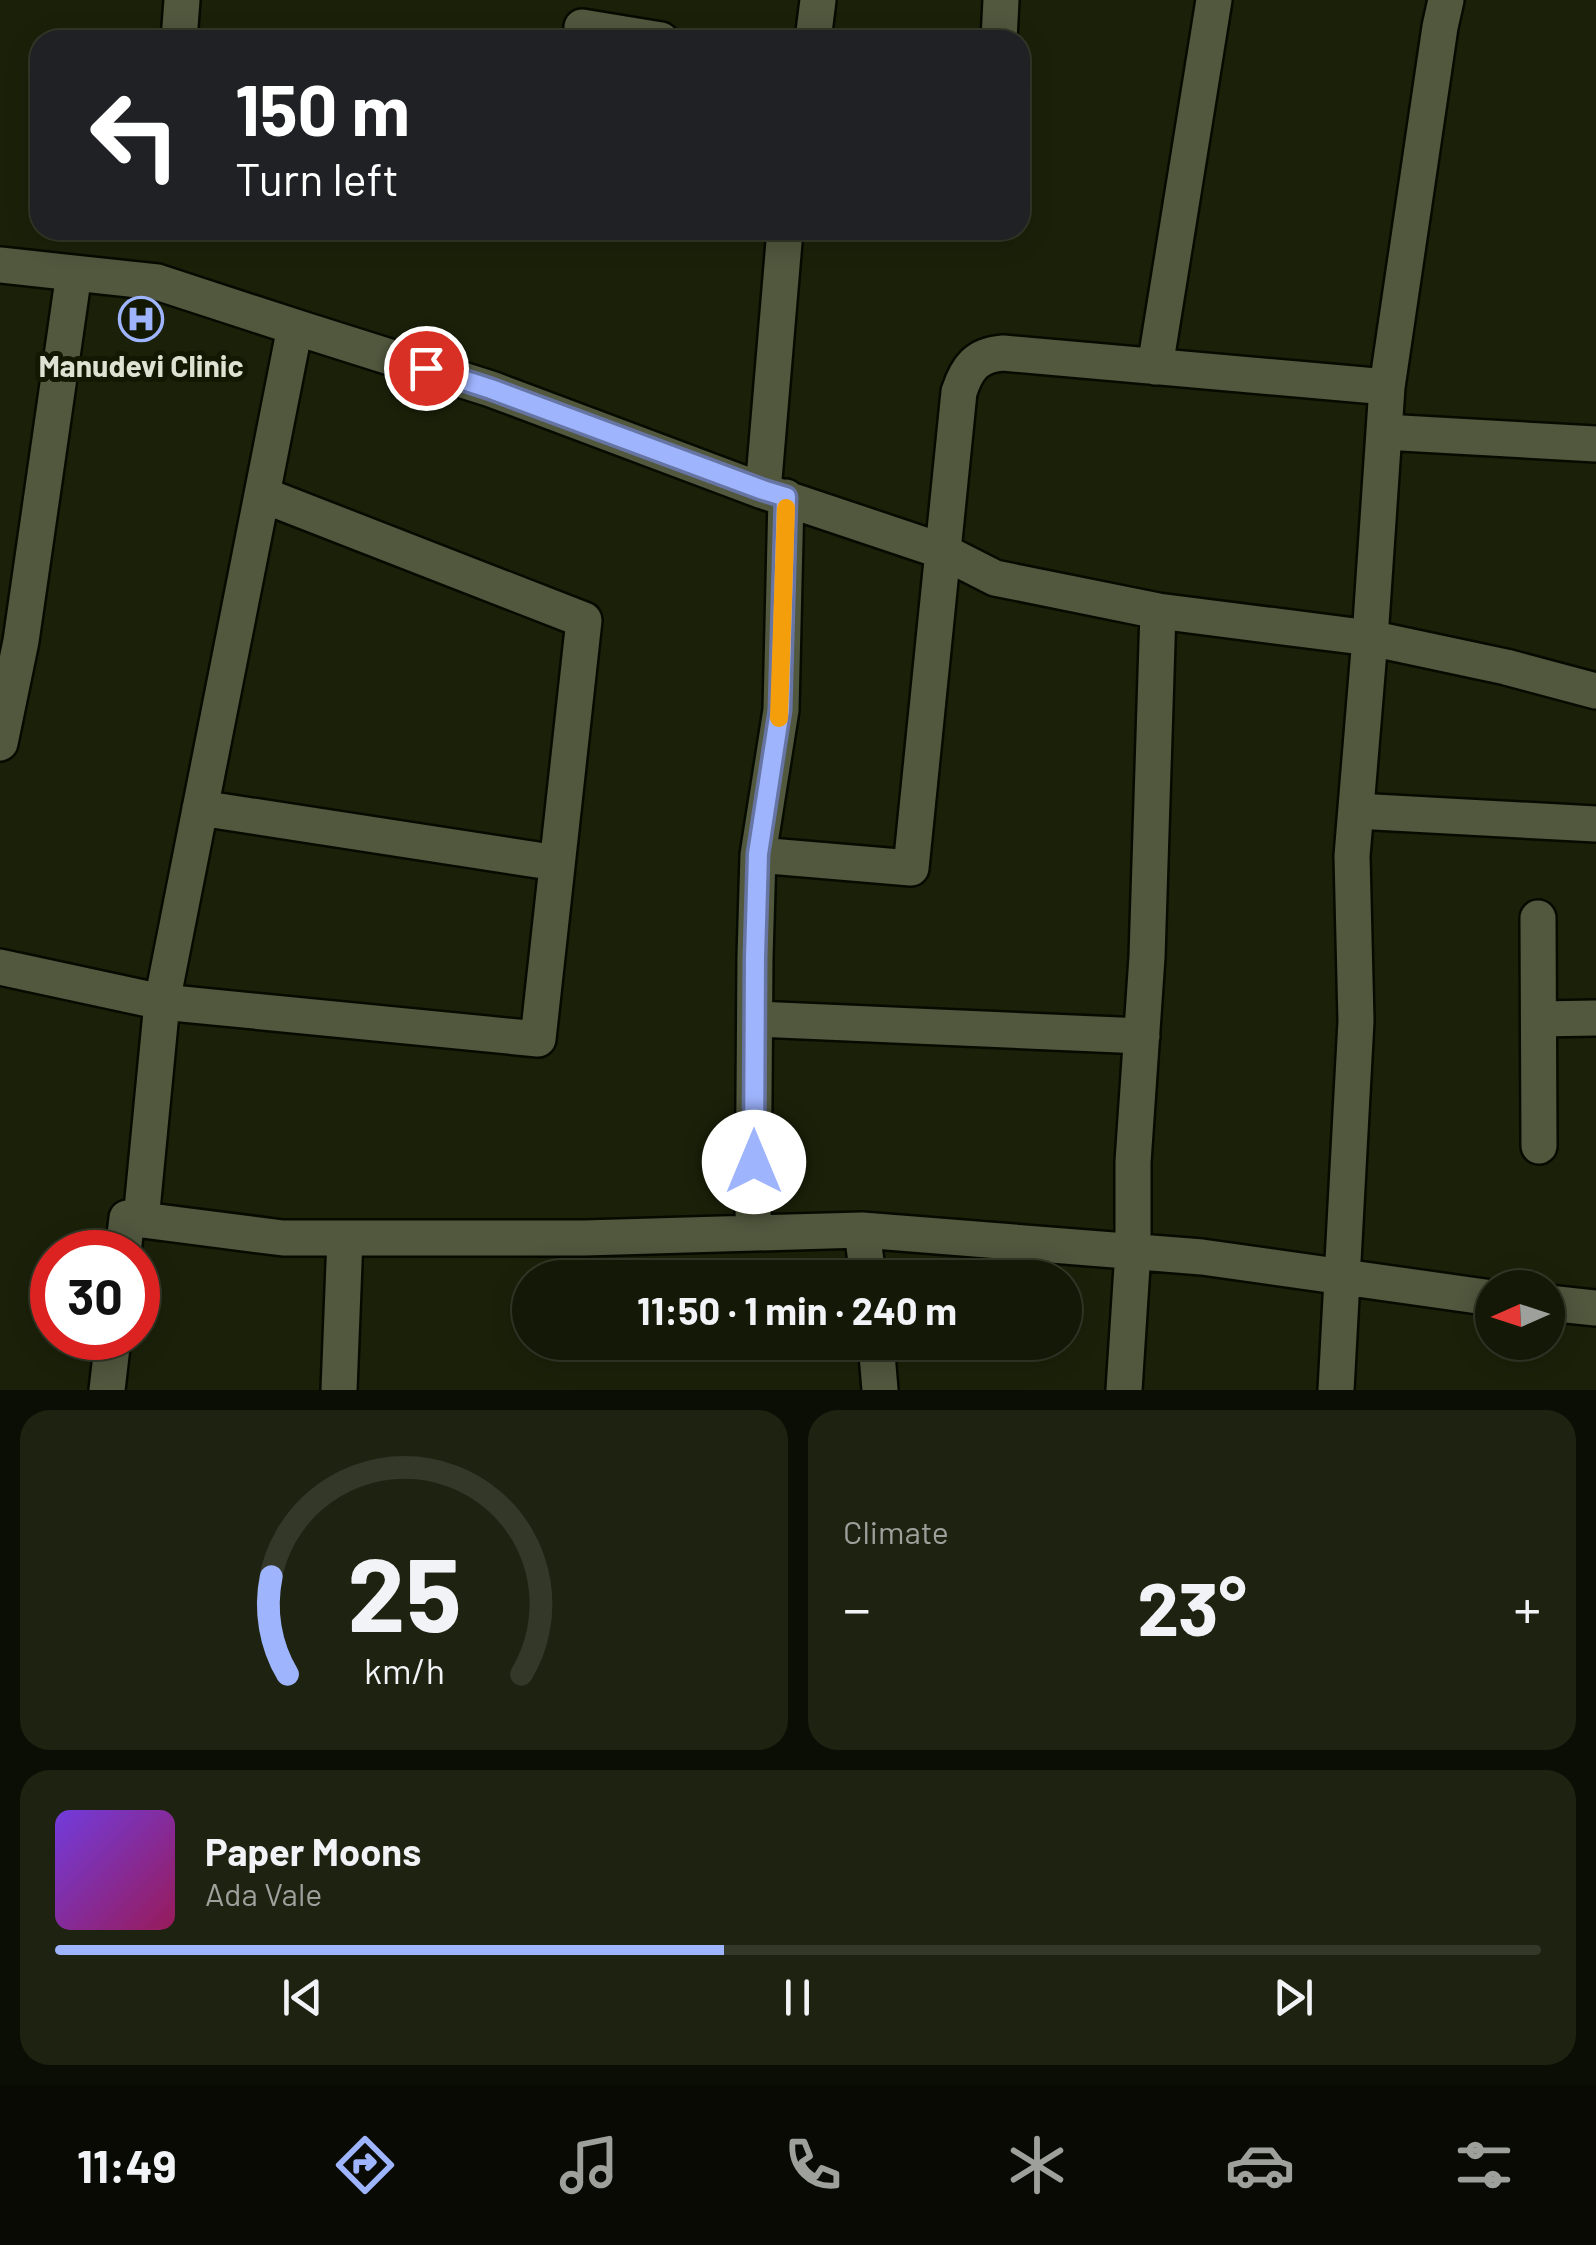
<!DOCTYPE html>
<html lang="en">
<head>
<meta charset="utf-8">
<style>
  :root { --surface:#141907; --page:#1d2211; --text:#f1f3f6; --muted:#9da09b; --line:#333828; --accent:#9eb4fd }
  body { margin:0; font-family:Barlow,sans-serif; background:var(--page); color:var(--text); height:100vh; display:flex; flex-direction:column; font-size:38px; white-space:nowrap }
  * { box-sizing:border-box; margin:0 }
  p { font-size:32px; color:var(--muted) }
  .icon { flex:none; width:55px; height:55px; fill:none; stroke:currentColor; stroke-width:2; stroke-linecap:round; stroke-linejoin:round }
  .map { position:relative; height:1390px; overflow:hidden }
  .side { display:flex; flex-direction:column; gap:20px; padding:20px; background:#0b0e04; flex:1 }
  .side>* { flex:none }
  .top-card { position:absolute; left:30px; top:30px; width:1000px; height:210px; border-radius:30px; box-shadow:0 5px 25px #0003,0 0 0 2px var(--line); background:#202124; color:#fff; overflow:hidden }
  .needle { width:65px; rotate:267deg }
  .controls { position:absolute; left:1475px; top:1270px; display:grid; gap:20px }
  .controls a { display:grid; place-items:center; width:90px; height:90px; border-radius:50%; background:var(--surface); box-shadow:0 5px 25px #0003,0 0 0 2px var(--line); font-size:50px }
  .speed { position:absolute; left:30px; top:1230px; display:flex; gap:20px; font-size:50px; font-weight:700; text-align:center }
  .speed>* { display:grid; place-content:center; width:130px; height:130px; border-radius:50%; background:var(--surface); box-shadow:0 5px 25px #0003,0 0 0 2px var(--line); line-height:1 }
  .speed .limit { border:15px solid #d22; background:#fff; color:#111 }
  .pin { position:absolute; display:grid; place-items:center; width:85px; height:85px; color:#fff; margin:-42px; border:5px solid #fff; border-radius:50%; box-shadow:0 2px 10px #0007 }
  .me { position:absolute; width:110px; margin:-55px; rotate:0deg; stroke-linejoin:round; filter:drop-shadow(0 0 8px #0008) }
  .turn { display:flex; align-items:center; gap:35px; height:210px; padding:0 40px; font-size:45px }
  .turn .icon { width:130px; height:130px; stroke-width:2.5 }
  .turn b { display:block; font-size:70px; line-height:85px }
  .big { font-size:75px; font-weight:700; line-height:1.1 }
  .side .card { flex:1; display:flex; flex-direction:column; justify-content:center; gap:15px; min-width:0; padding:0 35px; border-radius:30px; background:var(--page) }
  .side .dial { align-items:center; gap:0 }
  .dial svg { height:260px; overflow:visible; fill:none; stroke:var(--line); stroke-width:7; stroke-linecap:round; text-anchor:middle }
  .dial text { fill:var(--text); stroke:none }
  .song { display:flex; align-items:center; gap:30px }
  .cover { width:120px; height:120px; border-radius:15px; background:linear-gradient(135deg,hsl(260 70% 55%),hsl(330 70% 35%)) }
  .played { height:10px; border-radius:5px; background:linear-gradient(90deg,var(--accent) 45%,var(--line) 45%) }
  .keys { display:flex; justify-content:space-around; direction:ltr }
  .heat { display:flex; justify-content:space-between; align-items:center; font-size:55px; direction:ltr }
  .side .tiles { flex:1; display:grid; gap:20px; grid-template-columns:1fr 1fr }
  .card:last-child { grid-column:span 2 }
  .trip { position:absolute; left:512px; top:1260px; width:570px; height:100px; border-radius:50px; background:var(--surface); box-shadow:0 5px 25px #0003,0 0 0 2px var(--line); font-weight:700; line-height:100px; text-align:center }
  .tab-bar { display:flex; height:160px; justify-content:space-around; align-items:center; background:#080a03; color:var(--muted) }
  .tab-bar .icon { width:70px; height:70px }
  .tab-bar .selected { color:var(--accent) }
  .tab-bar b { font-size:45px; color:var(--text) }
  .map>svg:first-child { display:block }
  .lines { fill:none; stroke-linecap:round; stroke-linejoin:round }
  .minor-casing { stroke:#060b00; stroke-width:40 }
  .minor { stroke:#51583e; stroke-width:35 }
  .route-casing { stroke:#6775a4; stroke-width:25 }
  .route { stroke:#9eb4fd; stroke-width:18 }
  .slow { stroke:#f59e0b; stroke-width:18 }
  .labels { text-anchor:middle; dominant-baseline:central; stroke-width:10; stroke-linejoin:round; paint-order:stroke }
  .poi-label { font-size:30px; font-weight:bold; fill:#dde2d3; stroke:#121802 }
</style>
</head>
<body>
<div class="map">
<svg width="1596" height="1390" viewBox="0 0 1596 1390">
  <rect width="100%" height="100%" fill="#1b2109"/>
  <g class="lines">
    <defs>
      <path id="minor" d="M582 27 661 40
        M179 40 182 0
        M813 40 818 0
        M999 40 1001 0
        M0 265 157 282 295 327
        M1155 367 1214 0
        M1384 432 1596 444
        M763 491 785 230
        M0 743 21 641 74 273
        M200 808 557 863
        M1356 811 1596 824
        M758 855 911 868 959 392C967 368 976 355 1003 353L1387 387
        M1538 918 1539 1146
        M0 967 162 1002 538 1039 584 620 263 495
        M755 1019 1142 1036
        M1539 1019 1596 1018
        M141 1220 162 1002 295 327 491 389 763 491 942 551 995 578 1158 611 1370 638 1506 667 1596 691
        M862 1230 868 1278
        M753 1233 755 957 758 855 781 710 786 497
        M123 1252 127 1218 283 1238H584L862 1230 1202 1257 1492 1298
        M1548 1303 1596 1308
        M876 1342 880 1390
        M107 1390 113 1338
        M339 1390 345 1238
        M1124 1390 1133 1251V1162L1147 957 1158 611
        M1336 1390 1356 1021 1352 856 1370 638 1387 387 1440 27 1446 0"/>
    </defs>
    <use href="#minor" class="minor-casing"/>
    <use href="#minor" class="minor"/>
  </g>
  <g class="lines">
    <defs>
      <path id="route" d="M426 368 491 389 763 490 786 497 780 710 758 854 755 957 754 1162"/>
    </defs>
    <use href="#route" class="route-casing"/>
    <use href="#route" class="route"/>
    <path class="slow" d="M779 718 786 508"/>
  </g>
  <defs>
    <symbol id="hospital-ring" viewBox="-11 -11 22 22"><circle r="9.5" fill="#121802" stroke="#9eb4fd" stroke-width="1.5"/><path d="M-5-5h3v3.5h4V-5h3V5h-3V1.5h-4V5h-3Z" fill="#9eb4fd"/></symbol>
  </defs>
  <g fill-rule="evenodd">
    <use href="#hospital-ring" x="116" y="294" width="50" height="50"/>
  </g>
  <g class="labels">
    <g class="poi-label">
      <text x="141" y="365">Manudevi Clinic</text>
    </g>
  </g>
</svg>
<div class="controls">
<a><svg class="needle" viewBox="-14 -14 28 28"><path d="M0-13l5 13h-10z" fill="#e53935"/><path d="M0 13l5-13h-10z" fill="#9da09b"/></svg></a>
</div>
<div class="speed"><div class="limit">30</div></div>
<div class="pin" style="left:426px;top:368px;background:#d93025"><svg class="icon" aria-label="arrive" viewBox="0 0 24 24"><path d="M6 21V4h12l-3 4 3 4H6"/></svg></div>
<svg class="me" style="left:754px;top:1162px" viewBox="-20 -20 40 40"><circle r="19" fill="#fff"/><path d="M0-13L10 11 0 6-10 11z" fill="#9eb4fd"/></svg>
<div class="trip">11:50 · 1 min · 240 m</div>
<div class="top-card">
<div class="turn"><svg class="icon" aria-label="left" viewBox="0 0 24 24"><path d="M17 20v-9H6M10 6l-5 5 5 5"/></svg><div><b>150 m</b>Turn left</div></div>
</div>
</div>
<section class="side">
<div class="tiles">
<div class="card dial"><svg viewBox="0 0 100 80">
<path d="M14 69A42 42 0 1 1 86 69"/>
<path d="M14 69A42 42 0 0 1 9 39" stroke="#9eb4fd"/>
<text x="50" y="56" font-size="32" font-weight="700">25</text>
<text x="50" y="72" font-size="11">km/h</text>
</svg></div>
<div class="card"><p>Climate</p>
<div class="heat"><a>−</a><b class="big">23°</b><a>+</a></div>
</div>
<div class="card">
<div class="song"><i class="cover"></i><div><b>Paper Moons</b><p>Ada Vale</p></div></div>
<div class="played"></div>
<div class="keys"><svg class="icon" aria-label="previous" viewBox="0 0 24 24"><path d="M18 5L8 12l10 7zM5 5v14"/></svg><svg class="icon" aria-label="pause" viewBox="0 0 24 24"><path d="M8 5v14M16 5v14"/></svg><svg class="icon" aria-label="next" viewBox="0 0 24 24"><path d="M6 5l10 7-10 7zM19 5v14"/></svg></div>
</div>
</div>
</section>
<nav class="tab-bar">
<b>11:49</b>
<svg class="icon selected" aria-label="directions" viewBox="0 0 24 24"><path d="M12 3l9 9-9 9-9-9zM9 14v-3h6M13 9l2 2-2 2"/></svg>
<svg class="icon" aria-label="music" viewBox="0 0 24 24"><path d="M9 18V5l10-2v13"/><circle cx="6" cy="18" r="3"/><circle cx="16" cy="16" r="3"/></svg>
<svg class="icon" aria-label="phone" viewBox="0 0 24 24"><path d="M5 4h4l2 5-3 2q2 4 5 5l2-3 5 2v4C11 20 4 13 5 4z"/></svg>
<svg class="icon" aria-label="climate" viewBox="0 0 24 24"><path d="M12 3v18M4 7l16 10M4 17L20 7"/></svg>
<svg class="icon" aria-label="car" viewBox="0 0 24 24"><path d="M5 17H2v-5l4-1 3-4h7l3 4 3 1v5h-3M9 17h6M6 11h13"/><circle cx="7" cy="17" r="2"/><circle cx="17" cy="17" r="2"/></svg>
<svg class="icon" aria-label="filters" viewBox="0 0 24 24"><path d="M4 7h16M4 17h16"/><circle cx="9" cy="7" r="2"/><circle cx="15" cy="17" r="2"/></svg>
</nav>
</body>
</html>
